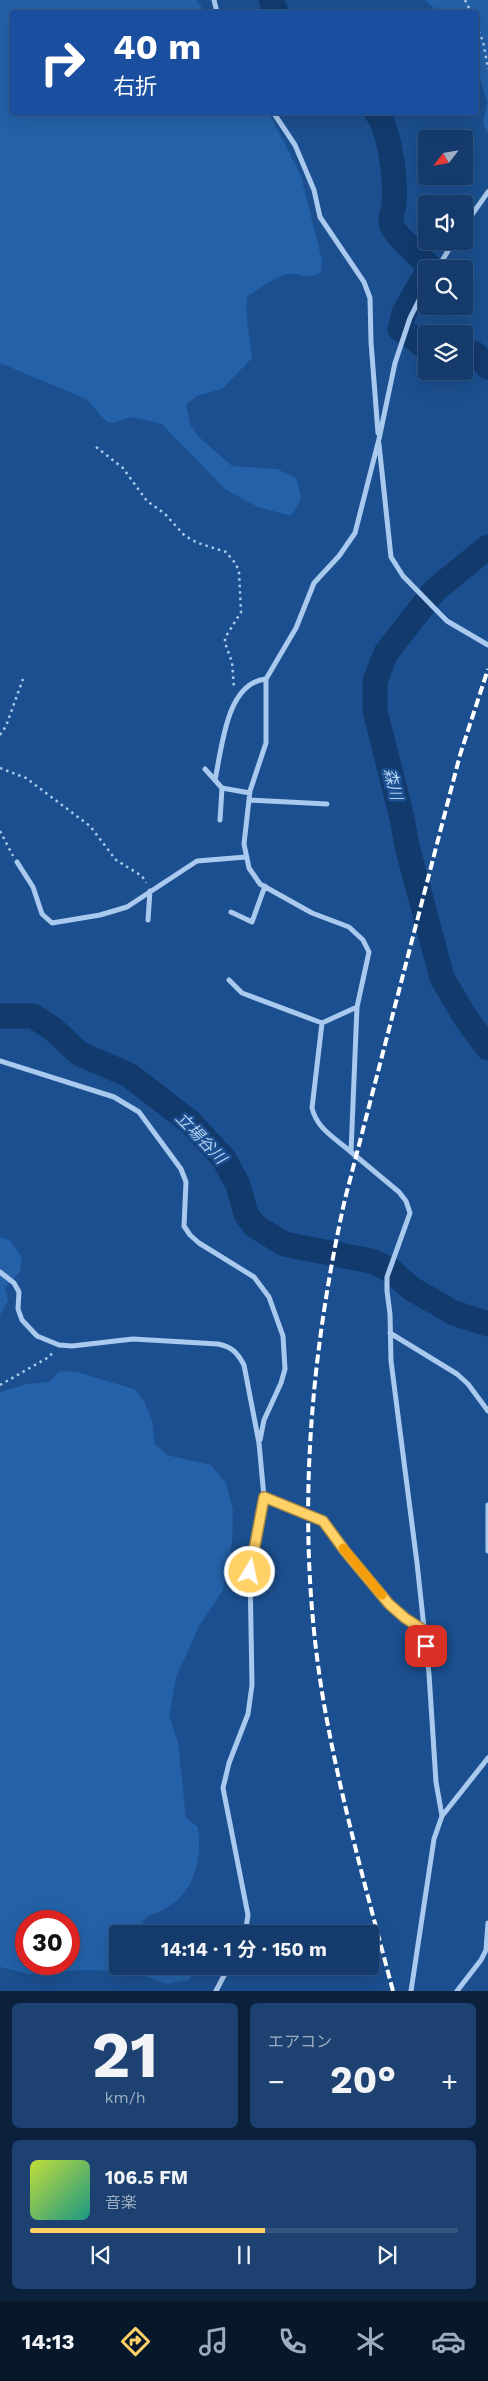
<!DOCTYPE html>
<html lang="ja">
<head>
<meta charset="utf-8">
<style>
  :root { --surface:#143b6b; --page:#1d4271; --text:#f1f3f6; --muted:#9dadc1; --line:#33557e; --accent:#ffd166 }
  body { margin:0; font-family:"Work Sans","Noto Sans JP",sans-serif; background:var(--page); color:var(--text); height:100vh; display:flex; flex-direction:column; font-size:19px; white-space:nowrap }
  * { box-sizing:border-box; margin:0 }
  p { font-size:16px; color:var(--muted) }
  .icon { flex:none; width:28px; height:28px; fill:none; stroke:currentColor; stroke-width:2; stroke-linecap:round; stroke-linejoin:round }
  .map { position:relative; height:1991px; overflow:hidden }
  .panel { display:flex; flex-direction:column; gap:12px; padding:12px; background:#0b203b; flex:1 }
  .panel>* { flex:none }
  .top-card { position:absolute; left:10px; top:10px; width:469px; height:105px; border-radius:5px; box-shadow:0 5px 20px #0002,0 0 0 1px var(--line); background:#1a4fa0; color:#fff; overflow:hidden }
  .needle { width:32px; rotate:239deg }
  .tools { position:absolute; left:418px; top:130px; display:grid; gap:10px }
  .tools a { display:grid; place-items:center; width:55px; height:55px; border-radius:5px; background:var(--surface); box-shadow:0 5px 20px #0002,0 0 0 1px var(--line); font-size:25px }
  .speed { position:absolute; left:15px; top:1910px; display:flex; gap:10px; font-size:25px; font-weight:700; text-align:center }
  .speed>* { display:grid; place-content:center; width:65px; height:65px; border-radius:50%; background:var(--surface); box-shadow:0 5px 20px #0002,0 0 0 1px var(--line); line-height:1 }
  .speed .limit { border:8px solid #d22; background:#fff; color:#111 }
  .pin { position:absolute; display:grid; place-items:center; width:42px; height:42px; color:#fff; margin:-21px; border-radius:10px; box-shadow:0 2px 8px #0006 }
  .me { position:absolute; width:55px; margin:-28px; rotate:9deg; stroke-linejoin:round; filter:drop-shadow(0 0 4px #0008) }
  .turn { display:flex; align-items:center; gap:18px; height:105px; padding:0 20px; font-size:22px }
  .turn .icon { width:65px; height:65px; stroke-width:2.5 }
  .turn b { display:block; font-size:35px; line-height:42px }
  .big { font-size:38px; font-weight:700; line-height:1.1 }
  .panel .tile { flex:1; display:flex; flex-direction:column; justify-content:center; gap:8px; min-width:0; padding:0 18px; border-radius:8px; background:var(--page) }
  .panel .dial { align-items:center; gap:0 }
  .dial b { font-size:65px; line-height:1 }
  .song { display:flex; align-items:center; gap:15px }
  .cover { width:60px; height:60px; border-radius:8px; background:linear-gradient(135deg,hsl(70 70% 55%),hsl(170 70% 35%)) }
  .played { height:5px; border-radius:2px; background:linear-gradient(90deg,var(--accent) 55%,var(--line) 55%) }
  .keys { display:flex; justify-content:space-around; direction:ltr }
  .heat { display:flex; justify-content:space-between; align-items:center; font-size:28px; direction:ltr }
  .panel .tiles { flex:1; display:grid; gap:12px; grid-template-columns:1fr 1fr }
  .tile:last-child { grid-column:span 2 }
  .trip { position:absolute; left:109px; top:1925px; width:270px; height:50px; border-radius:5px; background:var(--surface); box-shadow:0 5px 20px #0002,0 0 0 1px var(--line); font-weight:700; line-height:50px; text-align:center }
  .dock { display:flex; height:80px; justify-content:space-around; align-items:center; background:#08182b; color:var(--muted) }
  .dock .icon { width:35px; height:35px }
  .dock .current { color:var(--accent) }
  .dock b { font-size:22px; color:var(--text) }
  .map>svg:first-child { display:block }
  .green { fill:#2461a8; fill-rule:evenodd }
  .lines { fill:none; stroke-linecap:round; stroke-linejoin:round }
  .river { stroke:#123a6d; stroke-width:25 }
  .path { stroke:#a9c9ee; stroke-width:2.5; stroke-dasharray:2.5 4; stroke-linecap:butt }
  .street { stroke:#a9c9ee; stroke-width:5 }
  .rail { stroke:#fff; stroke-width:4; stroke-dasharray:9 4; stroke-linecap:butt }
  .route-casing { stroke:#a68842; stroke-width:12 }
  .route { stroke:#ffd166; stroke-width:9 }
  .slow { stroke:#f59e0b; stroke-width:9 }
  .labels { text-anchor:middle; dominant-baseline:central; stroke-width:5; stroke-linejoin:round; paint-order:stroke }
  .water-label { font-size:16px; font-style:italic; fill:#b5d3f5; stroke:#1b4f8f }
</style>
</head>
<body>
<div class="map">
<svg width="488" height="1991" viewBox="0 0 488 1991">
  <rect width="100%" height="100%" fill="#1b4f8f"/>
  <path class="green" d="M0 0H196L205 12H12V112H268L271 117 301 176 322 260 321 273C302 280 306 274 290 274 278 274 257 290 247 297 245 318 250 337 252 358L222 389 197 396 186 405 190 424 199 437 232 466 277 469 297 479 301 499 291 516 258 507 225 489 162 424 131 417 113 423 107 422 86 399 0 363Z
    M426 0H488V133L483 124 487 102 476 66V12H437Z
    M0 1237 10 1240 22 1258 20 1272 5 1288 8 1301 0 1315Z
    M60 1371 77 1372 134 1389 144 1401 152 1420 155 1444 167 1455 211 1465 226 1483 233 1510 232 1542 223 1590 198 1628 176 1678 169 1716 178 1742 186 1818 198 1827C202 1855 196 1888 171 1905 161 1912 151 1913 143 1921L142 1934H118V1966H196L197 1970 188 1980 165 1984 133 1971 82 1970 29 1974 0 1967V1392L27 1384 49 1382ZM69 1921V1964H26V1921Z"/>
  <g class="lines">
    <path class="river" d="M271 0 276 12
      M376 112C390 128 396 181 394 202 394 211 388 219 393 228 398 238 421 258 430 267V269
      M426 274 404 313 400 329 426 347
      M464 353 475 354 488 367
      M488 547 435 590 386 653 375 681V711L402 818 407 846 442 978 467 1020 488 1048
      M0 1016H33L53 1029 80 1054 129 1075 190 1122 224 1159 238 1185 246 1214 255 1226 284 1244 371 1261 389 1269 412 1289 454 1313 488 1324"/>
    <path class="path" d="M465 0 471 12
      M476 25 483 41 488 69
      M96 447 123 468 147 501 165 514 185 536 198 543 226 552 236 564 239 572 241 612 225 638V643L232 662 234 688
      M0 735 6 726 23 679
      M0 768 26 778 90 826 116 860 142 876 146 883
      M0 831 13 856
      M0 1385 49 1357 53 1352"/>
    <path class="street" d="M214 0 217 12
      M273 112 295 145 314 190 320 217 364 282 370 298 371 342 378 433
      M464 226 488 192
      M437 269 454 241
      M426 286 410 318 395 363 379 439 355 533 339 556 314 583 296 628 266 679V743L250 791 244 844 249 868 260 884 312 913 349 927 363 940 369 952 357 1007 351 1152 399 1192 406 1201 410 1213 387 1277V1291L390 1314 391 1361 417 1563 429 1674 436 1782 442 1816
      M379 444 391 557 403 576 447 621 488 645
      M205 769 222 788 250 793
      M215 780C222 748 226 683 266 679
      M249 800 327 804
      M220 820 222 788
      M17 862 33 887 42 914 52 923 100 915 127 907 197 861 246 857
      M231 912 252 922 265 886
      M148 920 150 891
      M229 980 242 993 322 1023
      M0 1061 114 1097 139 1112 181 1169 186 1182 184 1226 190 1235 199 1243 254 1277 269 1297 283 1336 285 1369 281 1383 264 1420 260 1440
      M351 1152C335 1138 317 1129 312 1108L322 1023 357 1007
      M0 1272 14 1283 19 1292 18 1309 22 1320 37 1336 59 1345 72 1346 133 1339 218 1344C232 1347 237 1352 244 1365L259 1443 264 1497 250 1572 252 1685 248 1714 229 1763 223 1788 248 1915 245 1934
      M390 1333 457 1374 468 1384 488 1411
      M264 1497 323 1521 345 1551 389 1604 405 1618 425 1631
      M488 1505V1551
      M216 1991 229 1966
      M411 1991 434 1839 442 1816 488 1758
      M457 1991 481 1960 486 1950 488 1923"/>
    <path class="rail" d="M393 1991C368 1896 341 1801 324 1704 295 1536 308 1365 345 1199L460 755 488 669"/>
  </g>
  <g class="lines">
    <defs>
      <path id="route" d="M250 1572 264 1497 323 1521 345 1551 389 1604 405 1618 425 1631 426 1646"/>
    </defs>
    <use href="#route" class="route-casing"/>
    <use href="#route" class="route"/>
    <path class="slow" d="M343 1548 382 1595"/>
  </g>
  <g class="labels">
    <g class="water-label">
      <text transform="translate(393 784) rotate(76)">森川</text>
      <text transform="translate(201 1138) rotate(46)">立場谷川</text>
    </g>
  </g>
</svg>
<div class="tools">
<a><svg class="needle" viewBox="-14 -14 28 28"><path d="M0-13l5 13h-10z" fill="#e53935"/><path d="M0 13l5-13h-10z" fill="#9dadc1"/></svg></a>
<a><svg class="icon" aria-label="sound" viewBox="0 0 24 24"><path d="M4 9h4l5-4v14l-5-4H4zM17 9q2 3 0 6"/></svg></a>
<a><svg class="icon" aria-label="search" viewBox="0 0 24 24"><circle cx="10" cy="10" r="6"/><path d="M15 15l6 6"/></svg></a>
<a><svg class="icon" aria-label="layers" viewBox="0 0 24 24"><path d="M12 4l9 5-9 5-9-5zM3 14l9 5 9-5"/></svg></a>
</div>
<div class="speed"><div class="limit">30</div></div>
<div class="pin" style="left:426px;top:1646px;background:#d93025"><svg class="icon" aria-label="arrive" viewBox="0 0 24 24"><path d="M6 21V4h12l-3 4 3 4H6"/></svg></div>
<svg class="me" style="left:250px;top:1572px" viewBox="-20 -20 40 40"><circle r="17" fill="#ffd166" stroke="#fff" stroke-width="3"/><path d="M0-11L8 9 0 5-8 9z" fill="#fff"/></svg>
<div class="trip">14:14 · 1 分 · 150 m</div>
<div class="top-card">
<div class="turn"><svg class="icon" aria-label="right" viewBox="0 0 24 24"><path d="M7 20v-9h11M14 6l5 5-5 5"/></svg><div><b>40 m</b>右折</div></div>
</div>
</div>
<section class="panel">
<div class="tiles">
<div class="tile dial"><b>21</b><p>km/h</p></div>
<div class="tile"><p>エアコン</p>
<div class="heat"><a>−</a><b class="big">20°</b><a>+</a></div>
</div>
<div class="tile">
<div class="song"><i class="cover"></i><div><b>106.5 FM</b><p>音楽</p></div></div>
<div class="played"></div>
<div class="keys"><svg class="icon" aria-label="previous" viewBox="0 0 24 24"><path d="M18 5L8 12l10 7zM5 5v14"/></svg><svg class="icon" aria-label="pause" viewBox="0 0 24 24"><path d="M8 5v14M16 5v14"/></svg><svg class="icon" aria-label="next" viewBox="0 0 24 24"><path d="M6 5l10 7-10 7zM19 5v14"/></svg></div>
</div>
</div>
</section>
<nav class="dock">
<b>14:13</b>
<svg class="icon current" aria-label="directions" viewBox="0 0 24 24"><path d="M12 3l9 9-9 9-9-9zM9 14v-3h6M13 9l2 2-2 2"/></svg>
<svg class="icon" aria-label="music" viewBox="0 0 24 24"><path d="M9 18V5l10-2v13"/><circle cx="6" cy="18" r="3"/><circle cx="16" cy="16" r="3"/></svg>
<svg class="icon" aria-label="phone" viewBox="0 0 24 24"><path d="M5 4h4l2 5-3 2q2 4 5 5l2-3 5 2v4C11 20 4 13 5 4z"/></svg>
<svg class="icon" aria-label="climate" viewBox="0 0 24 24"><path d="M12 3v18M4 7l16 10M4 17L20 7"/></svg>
<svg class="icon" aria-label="car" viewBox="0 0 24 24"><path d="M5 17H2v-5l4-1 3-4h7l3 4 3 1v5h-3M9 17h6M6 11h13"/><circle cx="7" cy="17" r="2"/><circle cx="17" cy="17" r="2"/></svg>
</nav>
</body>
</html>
